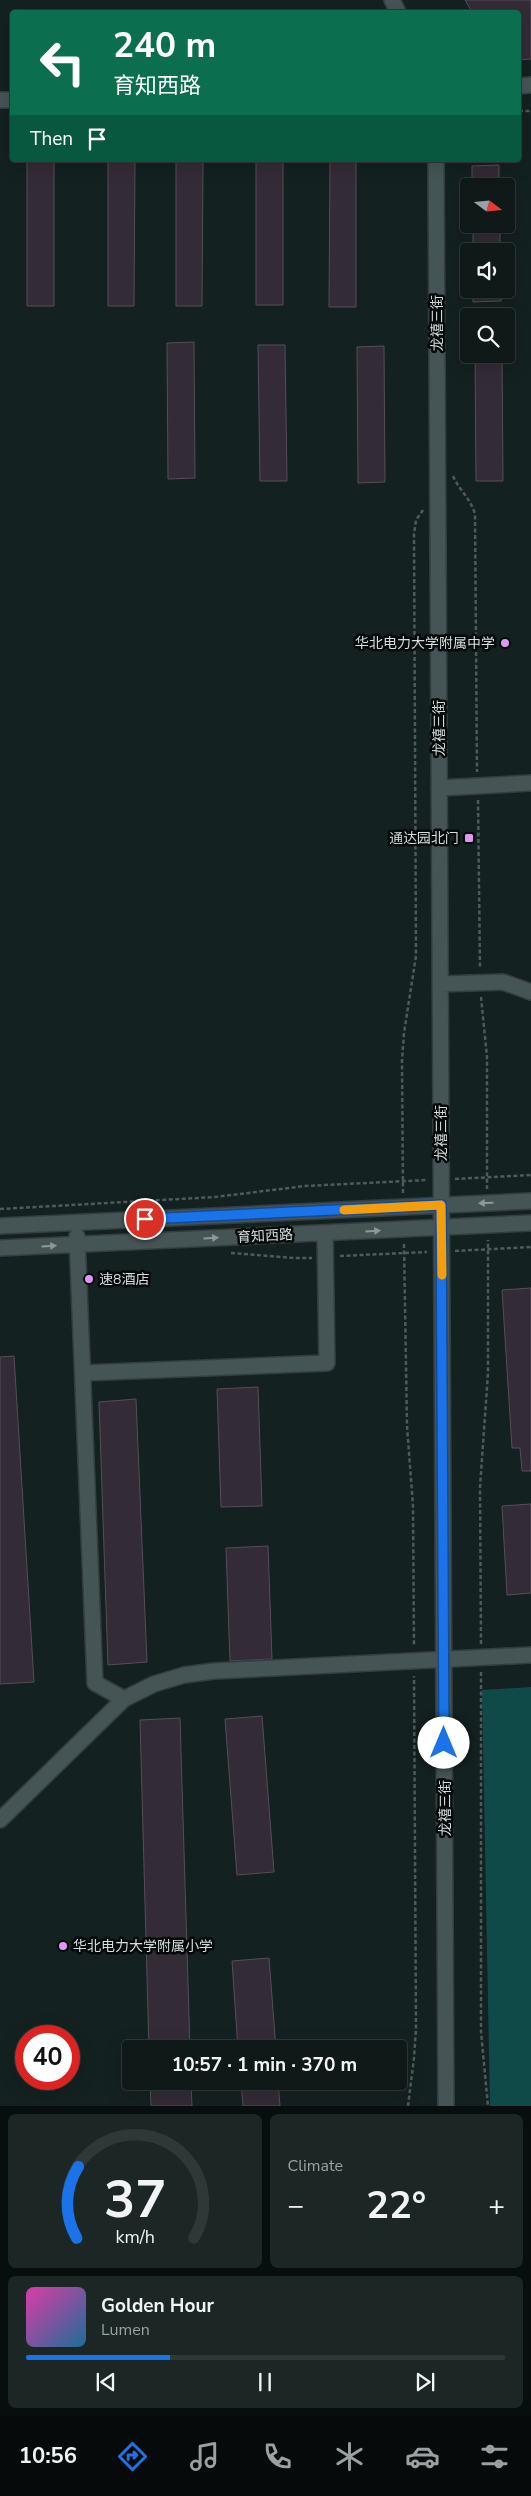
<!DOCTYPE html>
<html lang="en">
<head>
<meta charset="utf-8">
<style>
  :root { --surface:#0e1918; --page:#1c2625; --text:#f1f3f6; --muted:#9ba0a2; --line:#2e3837; --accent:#1a73e8 }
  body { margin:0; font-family:"Nunito Sans","Noto Sans SC",sans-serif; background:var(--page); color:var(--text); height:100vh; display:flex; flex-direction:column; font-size:19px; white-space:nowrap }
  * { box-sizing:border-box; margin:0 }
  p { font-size:16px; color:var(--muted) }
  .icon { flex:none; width:28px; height:28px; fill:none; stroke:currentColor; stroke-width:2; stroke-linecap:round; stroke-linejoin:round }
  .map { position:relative; height:2106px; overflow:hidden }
  .details { display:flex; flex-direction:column; gap:8px; padding:8px; background:#080e0d; flex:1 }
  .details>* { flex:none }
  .hud { position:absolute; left:10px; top:10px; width:511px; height:152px; border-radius:5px; box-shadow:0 5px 20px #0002,0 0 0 1px var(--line); background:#0b6e4f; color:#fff; overflow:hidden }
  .needle { width:32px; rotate:106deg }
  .tools { position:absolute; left:460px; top:178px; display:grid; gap:10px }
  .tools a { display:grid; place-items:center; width:55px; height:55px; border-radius:5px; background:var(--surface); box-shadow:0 5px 20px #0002,0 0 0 1px var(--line); font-size:25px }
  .speed { position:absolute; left:15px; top:2025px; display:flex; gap:10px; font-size:25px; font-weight:700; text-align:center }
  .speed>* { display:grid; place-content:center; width:65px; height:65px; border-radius:50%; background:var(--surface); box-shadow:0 5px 20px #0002,0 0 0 1px var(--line); line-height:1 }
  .speed .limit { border:8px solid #d22; background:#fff; color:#111 }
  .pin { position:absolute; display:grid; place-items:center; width:42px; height:42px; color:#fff; margin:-21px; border:2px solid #fff; border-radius:50%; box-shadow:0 1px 5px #0007 }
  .me { position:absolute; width:55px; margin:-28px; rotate:0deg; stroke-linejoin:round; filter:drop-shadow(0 0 4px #0008) }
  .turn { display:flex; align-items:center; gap:18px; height:105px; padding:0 20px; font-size:22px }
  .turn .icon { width:65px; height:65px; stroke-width:2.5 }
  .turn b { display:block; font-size:35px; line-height:42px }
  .then { display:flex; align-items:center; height:48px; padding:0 20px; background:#0003; gap:10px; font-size:19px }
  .big { font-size:38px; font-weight:700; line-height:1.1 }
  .details .widget { flex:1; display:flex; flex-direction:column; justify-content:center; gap:8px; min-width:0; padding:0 18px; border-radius:8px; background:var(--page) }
  .details .dial { align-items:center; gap:0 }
  .dial svg { height:130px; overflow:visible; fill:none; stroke:var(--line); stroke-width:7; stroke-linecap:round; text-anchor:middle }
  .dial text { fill:var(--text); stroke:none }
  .song { display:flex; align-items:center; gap:15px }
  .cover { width:60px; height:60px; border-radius:8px; background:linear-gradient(135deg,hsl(320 70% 55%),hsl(200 70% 35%)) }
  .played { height:5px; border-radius:2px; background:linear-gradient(90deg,var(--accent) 30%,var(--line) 30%) }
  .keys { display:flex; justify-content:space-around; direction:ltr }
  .heat { display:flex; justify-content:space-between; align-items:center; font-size:28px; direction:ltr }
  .details .tiles { flex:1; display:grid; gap:8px; grid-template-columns:1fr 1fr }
  .widget:last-child { grid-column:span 2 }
  .trip { position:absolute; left:122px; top:2040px; width:285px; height:50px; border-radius:5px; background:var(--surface); box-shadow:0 5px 20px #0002,0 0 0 1px var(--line); font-weight:700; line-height:50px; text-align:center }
  .tabs { display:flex; height:80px; justify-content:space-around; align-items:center; background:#060a0a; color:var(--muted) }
  .tabs .icon { width:35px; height:35px }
  .tabs .current { color:var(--accent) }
  .tabs b { font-size:22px; color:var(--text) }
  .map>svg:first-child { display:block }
  .green { fill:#0f4a49 }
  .building { fill:#332b35; stroke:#564e58 }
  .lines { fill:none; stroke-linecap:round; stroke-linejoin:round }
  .minor-casing { stroke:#343d3d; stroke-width:18 }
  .path { stroke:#4e5b5a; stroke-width:2.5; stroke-dasharray:4 2.5; stroke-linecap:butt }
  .minor { stroke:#455454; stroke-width:15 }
  .oneway { fill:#8d9998 }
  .route-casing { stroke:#114b97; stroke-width:12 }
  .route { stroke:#1a73e8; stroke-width:9 }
  .slow { stroke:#f59e0b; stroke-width:9 }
  .poi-dot { fill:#df98f2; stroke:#040909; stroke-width:2 }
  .labels { text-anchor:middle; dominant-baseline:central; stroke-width:5; stroke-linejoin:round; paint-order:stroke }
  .street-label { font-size:14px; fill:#d5dedd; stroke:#040909 }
  .poi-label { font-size:14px; fill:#d5dedd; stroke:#040909; text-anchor:end }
</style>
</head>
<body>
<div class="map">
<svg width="531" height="2106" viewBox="0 0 531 2106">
  <rect width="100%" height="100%" fill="#132120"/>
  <path class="green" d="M531 1687V2106H490L482 1690Z"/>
  <path class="building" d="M465 0H531V59L519 60V12H472Z
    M27 160H54V306H27Z
    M108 160H135L134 306H108Z
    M176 160H203L202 306H176Z
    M256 160H283V305H256Z
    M330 160H356V307H329Z
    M499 165V186H472V166Z
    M473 224H500V251H473Z
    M473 289H501V301L473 302Z
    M194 342 195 478 168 479 167 343Z
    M258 345H285L287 481H260Z
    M384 346 385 482 358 483 357 347Z
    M475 354H502L503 481H476Z
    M531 1288V1471H522L520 1448H512L502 1290Z
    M14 1356 34 1682 0 1684V1357Z
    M258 1387 262 1506 221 1507 217 1389Z
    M136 1399 147 1662 108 1665 99 1402Z
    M531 1504V1593L507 1595 502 1506Z
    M268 1546 272 1659 230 1661 226 1548Z
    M262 1716 274 1872 237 1875 225 1719Z
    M180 1718 190 2049H149L140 1720Z
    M269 1958 276 2049H238L232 1961Z
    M150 2081H191L192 2106H151Z
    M241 2081H278L280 2106H243Z"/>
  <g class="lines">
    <defs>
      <path id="minor" d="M392 0 398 12
        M519 86 531 85
        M0 100H12
        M436 160 446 2106
        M439 788 531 783
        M440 984 503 982 531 992
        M0 1226 531 1201
        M77 1236 95 1683 124 1699
        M0 1248 531 1223
        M83 1373 327 1363 325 1233
        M0 1820 124 1699 154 1684 184 1675 214 1671 531 1655"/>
    </defs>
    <use href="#minor" class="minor-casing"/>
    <path class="path" d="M519 111H531
      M453 476C459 490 471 499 475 514L477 772
      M478 800 480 969
      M481 997 487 1057V1189
      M455 1179 531 1175
      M403 1193 402 1061 404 1033 416 956 414 534 416 520 423 510
      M0 1209 215 1197 305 1186 427 1180
      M404 1244 407 1426 413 1506 414 1646
      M455 1251 531 1247
      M231 1253 294 1258H312
      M340 1256 427 1252
      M481 1644 480 1487 488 1373V1240
      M481 1672V2032L488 2106
      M408 2106 414 2058 416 2029 414 1676"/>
    <use href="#minor" class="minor"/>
  </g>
  <defs><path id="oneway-solid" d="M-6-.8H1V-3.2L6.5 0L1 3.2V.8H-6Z" transform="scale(1.25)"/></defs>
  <g class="oneway">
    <use href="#oneway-solid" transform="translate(486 1203) rotate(178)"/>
    <use href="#oneway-solid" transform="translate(373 1231) rotate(-3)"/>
    <use href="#oneway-solid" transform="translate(211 1238) rotate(-3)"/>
    <use href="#oneway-solid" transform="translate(49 1246) rotate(-3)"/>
  </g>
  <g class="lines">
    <defs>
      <path id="route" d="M145 1219 441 1205 444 1743"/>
    </defs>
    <use href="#route" class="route-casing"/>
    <use href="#route" class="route"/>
    <path class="slow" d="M344 1210 441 1205 442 1275"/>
  </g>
  <g class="poi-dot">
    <circle cx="505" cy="643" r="5"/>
    <rect x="464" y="833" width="10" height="10" rx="2.5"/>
    <circle cx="89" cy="1279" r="5"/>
    <circle cx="63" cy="1946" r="5"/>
  </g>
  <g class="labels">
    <g class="street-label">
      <text transform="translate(437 323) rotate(-90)">龙禧三街</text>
      <text transform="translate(439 728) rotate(-90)">龙禧三街</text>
      <text transform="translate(441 1133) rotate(-90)">龙禧三街</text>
      <text transform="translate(265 1236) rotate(-3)">育知西路</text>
      <text transform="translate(445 1808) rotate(-90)">龙禧三街</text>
    </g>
    <g class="poi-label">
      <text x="495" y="643">华北电力大学附属中学</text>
      <text x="459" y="838">通达园北门</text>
      <text x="99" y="1279" text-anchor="start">速8酒店</text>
      <text x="73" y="1946" text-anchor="start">华北电力大学附属小学</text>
    </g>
  </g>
</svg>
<div class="tools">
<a><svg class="needle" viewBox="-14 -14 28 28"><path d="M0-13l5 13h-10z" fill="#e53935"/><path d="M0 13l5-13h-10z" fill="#9ba0a2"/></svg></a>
<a><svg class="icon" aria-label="sound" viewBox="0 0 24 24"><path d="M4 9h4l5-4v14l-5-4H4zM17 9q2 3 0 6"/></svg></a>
<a><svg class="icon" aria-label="search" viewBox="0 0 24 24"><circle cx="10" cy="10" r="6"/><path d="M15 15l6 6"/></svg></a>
</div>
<div class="speed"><div class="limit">40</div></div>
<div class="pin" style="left:145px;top:1219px;background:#d93025"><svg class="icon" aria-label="arrive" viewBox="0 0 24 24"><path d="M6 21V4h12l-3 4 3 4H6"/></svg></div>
<svg class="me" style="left:444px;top:1743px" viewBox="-20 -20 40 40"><circle r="19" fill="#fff"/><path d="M0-13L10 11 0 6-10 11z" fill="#1a73e8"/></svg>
<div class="trip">10:57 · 1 min · 370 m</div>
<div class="hud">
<div class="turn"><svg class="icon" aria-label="left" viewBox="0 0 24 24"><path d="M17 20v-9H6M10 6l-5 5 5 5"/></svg><div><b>240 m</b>育知西路</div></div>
<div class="then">Then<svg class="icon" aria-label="arrive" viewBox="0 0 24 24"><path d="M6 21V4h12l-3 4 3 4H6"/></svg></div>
</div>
</div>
<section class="details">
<div class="tiles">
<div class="widget dial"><svg viewBox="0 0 100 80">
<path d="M14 69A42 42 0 1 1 86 69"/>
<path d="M14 69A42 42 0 0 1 15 25" stroke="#1a73e8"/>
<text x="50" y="56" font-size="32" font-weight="700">37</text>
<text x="50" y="72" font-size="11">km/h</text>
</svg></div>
<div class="widget"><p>Climate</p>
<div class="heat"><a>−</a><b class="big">22°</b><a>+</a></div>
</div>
<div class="widget">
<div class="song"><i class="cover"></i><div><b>Golden Hour</b><p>Lumen</p></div></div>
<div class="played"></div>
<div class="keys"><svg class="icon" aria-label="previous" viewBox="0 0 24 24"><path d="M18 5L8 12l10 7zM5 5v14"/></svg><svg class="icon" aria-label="pause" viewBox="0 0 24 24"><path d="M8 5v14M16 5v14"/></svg><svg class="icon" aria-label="next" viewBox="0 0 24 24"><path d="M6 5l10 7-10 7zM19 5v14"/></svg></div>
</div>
</div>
</section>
<nav class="tabs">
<b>10:56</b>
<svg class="icon current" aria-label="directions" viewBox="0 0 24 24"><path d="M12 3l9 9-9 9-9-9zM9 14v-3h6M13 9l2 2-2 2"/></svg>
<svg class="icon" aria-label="music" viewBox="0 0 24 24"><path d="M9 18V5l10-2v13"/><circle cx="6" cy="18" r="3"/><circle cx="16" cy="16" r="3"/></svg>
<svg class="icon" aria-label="phone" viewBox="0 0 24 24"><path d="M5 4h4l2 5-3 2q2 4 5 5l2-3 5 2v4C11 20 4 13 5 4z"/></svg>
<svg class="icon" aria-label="climate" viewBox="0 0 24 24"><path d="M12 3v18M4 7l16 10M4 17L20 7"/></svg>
<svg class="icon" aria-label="car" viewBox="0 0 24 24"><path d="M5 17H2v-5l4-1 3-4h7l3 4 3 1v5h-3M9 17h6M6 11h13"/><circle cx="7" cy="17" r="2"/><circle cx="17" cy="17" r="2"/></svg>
<svg class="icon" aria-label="filters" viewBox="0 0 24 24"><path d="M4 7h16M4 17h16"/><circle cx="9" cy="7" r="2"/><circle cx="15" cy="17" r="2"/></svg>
</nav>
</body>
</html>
